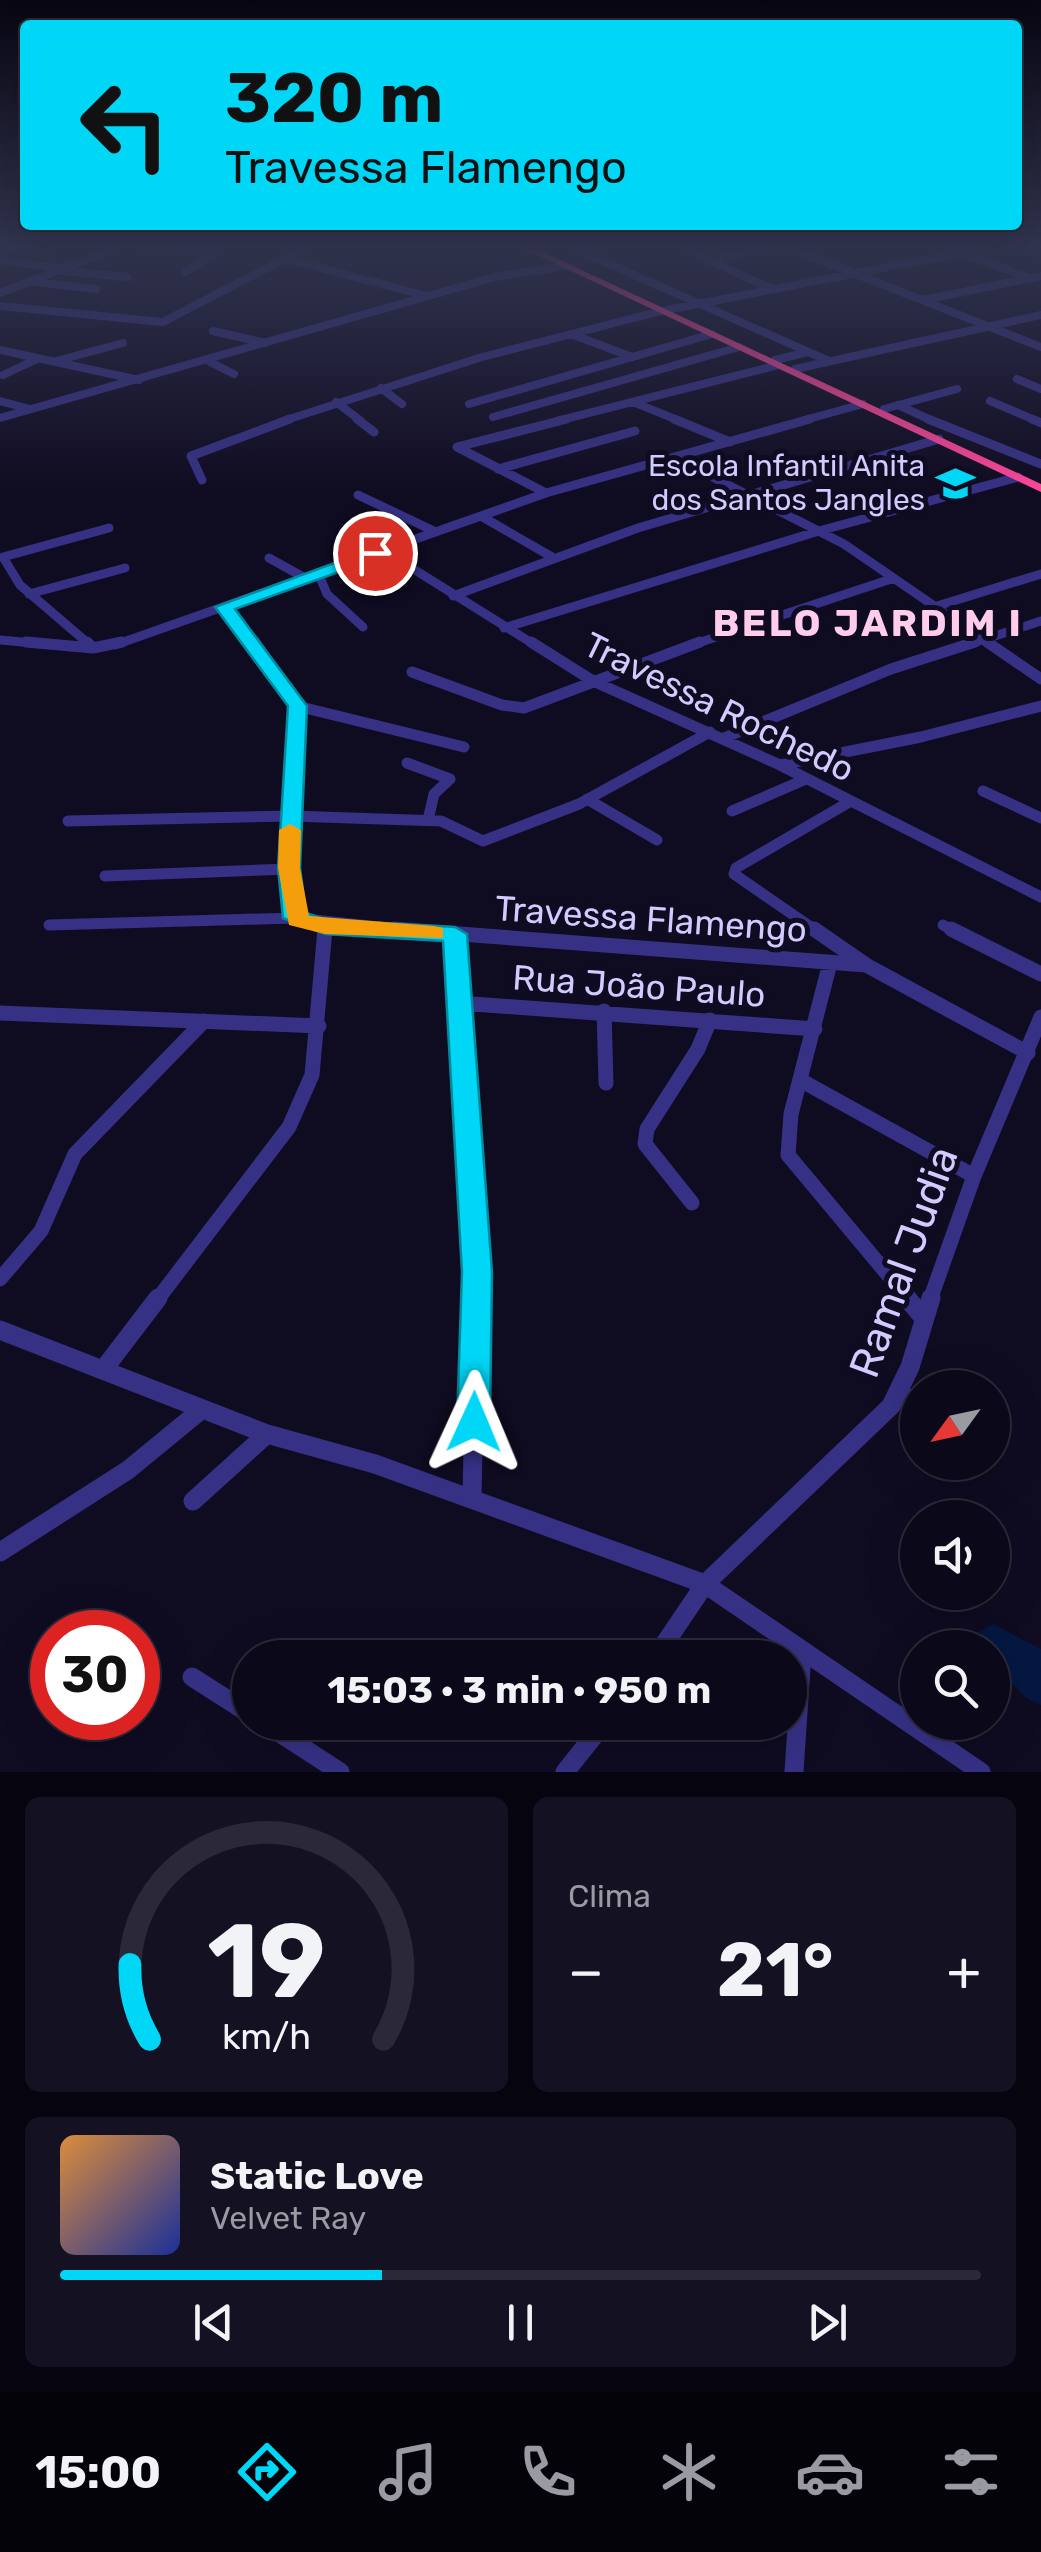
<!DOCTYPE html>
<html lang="pt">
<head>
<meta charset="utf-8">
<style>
  :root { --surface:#0b0819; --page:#141122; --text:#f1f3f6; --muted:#9a9aa2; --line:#2b2938; --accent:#00d6f6 }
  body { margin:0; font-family:Rubik,sans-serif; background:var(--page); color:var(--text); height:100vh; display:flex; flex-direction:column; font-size:38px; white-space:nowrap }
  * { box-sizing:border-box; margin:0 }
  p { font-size:32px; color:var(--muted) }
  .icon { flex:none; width:55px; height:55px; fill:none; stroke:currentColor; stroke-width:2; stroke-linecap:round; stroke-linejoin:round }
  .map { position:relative; height:1772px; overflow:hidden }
  .sheet { display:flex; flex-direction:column; gap:25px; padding:25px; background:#06040e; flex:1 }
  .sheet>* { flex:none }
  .guide { position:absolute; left:20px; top:20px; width:1002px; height:210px; border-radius:10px; box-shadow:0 10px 40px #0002,0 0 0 2px var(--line); background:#00d6f6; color:#111; overflow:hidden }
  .needle { width:65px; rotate:237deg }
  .tools { position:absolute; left:900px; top:1370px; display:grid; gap:20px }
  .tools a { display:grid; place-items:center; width:110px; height:110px; border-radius:50%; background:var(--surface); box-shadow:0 10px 40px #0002,0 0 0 2px var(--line); font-size:50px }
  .speed { position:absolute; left:30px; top:1610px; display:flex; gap:20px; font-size:50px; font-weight:700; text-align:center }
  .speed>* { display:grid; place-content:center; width:130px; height:130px; border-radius:50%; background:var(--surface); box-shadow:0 10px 40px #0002,0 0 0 2px var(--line); line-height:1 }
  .speed .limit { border:15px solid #d22; background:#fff; color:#111 }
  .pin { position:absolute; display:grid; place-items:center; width:85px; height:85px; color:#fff; margin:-42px; border:5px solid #fff; border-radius:50%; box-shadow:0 2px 10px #0007 }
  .me { position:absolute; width:110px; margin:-55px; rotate:1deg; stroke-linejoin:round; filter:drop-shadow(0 0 8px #0008) }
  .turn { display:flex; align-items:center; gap:35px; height:210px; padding:0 40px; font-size:45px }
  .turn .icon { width:130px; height:130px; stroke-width:2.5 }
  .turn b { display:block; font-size:70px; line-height:85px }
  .big { font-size:75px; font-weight:700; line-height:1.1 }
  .sheet .widget { flex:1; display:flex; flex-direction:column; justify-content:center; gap:15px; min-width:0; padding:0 35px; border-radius:15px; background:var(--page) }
  .sheet .dial { align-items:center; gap:0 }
  .dial svg { height:260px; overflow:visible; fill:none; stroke:var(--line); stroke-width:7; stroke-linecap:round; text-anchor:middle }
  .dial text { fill:var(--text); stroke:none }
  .song { display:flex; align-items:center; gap:30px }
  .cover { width:120px; height:120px; border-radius:15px; background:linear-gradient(135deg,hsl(30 70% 55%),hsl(230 70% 35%)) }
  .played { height:10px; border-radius:5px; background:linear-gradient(90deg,var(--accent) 35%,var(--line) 35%) }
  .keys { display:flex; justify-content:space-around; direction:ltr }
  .heat { display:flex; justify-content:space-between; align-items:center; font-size:55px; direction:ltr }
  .sheet .tiles { flex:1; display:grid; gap:25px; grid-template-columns:1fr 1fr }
  .widget:last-child { grid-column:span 2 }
  .trip { position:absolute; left:232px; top:1640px; width:575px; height:100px; border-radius:50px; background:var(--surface); box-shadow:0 10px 40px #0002,0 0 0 2px var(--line); font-weight:700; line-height:100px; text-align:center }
  .menu { display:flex; height:160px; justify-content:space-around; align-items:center; background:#04030a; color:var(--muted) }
  .menu .icon { width:70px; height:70px }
  .menu .on { color:var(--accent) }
  .menu b { font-size:45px; color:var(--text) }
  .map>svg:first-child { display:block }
  .water { fill:#041841 }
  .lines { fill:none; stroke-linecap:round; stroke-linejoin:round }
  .minor-far4 { stroke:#363185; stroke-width:8 }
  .minor-far3 { stroke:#363185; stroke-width:9 }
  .minor-far2 { stroke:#363185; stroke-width:11 }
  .minor-far1 { stroke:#363185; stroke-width:15 }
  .minor { stroke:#363185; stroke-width:19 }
  .highway { fill:#ff4699; fill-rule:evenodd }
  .route { fill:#00d6f6; stroke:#008ba0; stroke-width:2.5 }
  .slow { fill:#f59e0b }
  .labels { text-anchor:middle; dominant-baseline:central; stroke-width:10; stroke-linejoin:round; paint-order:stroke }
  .far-poi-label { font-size:30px; fill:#d2cbff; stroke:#0f0b21; text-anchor:end }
  .street-label { font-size:35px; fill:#d2cbff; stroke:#0f0b21 }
  .far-district-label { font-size:38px; font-weight:bold; letter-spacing:2.5px; fill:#ffcdeb; stroke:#0f0b21 }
  .near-street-label { font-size:42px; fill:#d2cbff; stroke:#0f0b21 }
</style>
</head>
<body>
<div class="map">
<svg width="1041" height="1772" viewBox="0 0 1041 1772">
  <rect width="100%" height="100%" fill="#0f0b21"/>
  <path class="water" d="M993 1624 1041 1649V1705L1026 1698 993 1664 992 1648 978 1647 980 1632Z"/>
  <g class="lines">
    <path class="minor-far4" d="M121 246 214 252
      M569 246 829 361
      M677 246 770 288
      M785 246 1041 347
      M944 246 1029 278
      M582 251 610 246
      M0 252 15 246
      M283 258 427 296
      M710 259 784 246
      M0 260 57 268
      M62 271 127 277
      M185 272 226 246
      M29 281 96 289
      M0 293 122 246
      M923 300 1041 276
      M0 306 163 322 309 246
      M667 310 995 246
      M213 331 265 343
      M571 334 632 357
      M0 350 139 380
      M775 360 808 352
      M56 361 123 343
      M210 362 234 374
      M795 369 1041 315
      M3 375 37 359
      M1017 379 1041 389
      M381 388 402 404
      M0 401 30 409
      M990 401 1037 421
      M336 402 361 421
      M633 402 680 421
      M469 404 712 334
      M898 405 933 421
      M884 409 957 389
      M493 417 739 347
      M0 418 495 277 566 266
      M283 421 482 357 661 311
      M557 421 778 365
      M801 421 863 404"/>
    <path class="minor-far3" d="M357 419 374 432
      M674 419 730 442
      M928 419 1041 464
      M1032 419 1041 423
      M675 458 844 544 991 645
      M498 469 635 431
      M202 480 191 456 290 419
      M546 493 457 447 567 419
      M358 495 436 532
      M481 516 552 557
      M383 550 535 645
      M269 558 305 578
      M318 573 327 594 363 627
      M29 594 125 568
      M453 596 638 528 939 439
      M937 606 1041 574
      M224 607 256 645
      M504 628 819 531 1018 477
      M0 640 55 645
      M90 645 20 585 3 557 109 528
      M115 645 546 493 810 419
      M692 645 894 578
      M967 645 1041 621"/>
    <path class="minor-far2" d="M26 642 93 648 122 642
      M87 642 91 646
      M255 642 297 706 289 869 295 918 426 932
      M531 642 593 681 780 765 1041 897
      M987 642 1041 679
      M412 672 502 705 524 708 700 642
      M297 706 464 747
      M724 738 891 669 975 642
      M407 763 450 779 434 794 428 820
      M780 765 921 737 1041 706
      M983 791 1041 818
      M587 799 657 840
      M732 811 806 779
      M68 821 290 816 441 821 483 841 579 804 710 732
      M105 876 289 869
      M49 925 295 918
      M943 925 956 932
      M325 932V927
      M818 932 734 874 736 868 851 801"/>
    <path class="minor-far1" d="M394 929 866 965
      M814 929 866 965 1028 1053
      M951 929 1041 974
      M455 934 476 1300
      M830 963 791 1114 788 1155 909 1300
      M459 1003 815 1029
      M604 1011 606 1083
      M0 1013 319 1026
      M802 1081 974 1176
      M692 1203 645 1144 647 1129 698 1049 710 1020
      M0 1279 41 1231 75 1154 204 1021
      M157 1300 289 1127 312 1075 325 929
      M930 1300 974 1176 1041 1017"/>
    <path class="minor" d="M907 1298 922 1316
      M0 1330 267 1434 375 1464 705 1584 981 1772
      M103 1370 158 1298
      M899 1392 918 1406
      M472 1498 476 1298
      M193 1501 267 1434
      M0 1552 128 1470 201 1410
      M655 1658 705 1584 891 1406 910 1367 931 1298
      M192 1677 250 1714
      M263 1722 340 1772
      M565 1772 605 1722
      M794 1772 802 1652"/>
    <path class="highway" d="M518 246H530L1041 484V492Z"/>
  </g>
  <linearGradient id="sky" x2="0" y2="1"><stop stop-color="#080612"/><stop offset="0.5" stop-color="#31344e"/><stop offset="1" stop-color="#31344e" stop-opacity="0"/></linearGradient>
  <rect width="1041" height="494" fill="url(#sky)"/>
  <path class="route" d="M375 548 384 553 381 557 235 609 307 706 300 868 306 913 327 920 455 927 467 934 492 1272 490 1422 485 1432 474 1436 462 1432 457 1422 462 1272 443 941 325 934 283 918 278 868 288 706 215 607Z"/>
  <path class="slow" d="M290 824 301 830 300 868 309 916 434 926 443 928V938L325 934 289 925 278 868 279 830Z"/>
  <defs>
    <symbol id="school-bare" viewBox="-9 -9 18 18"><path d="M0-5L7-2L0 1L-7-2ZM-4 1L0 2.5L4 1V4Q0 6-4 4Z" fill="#00d6f6" stroke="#0f0b21" stroke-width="2.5" paint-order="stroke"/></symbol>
  </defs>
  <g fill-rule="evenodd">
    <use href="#school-bare" x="928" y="456" width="55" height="55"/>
  </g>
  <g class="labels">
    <g class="far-poi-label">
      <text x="925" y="466">Escola Infantil Anita<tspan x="925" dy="34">dos Santos Jangles</tspan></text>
    </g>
    <g class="street-label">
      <text transform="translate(719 707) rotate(26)">Travessa Rochedo</text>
      <text transform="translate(651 919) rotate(4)">Travessa Flamengo</text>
      <text transform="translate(639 986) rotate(4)">Rua João Paulo</text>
    </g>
    <g class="far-district-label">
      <text x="868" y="623">BELO JARDIM I</text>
    </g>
    <g class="near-street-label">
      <text transform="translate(904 1262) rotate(-70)">Ramal Judia</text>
    </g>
  </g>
</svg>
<div class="tools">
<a><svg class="needle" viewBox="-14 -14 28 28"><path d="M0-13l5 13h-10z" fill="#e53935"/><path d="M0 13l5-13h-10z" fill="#9a9aa2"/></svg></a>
<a><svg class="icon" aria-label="sound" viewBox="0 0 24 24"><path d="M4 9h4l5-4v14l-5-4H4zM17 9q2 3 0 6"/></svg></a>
<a><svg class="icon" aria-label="search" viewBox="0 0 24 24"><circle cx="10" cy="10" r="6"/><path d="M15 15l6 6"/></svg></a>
</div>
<div class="speed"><div class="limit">30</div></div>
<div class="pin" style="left:375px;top:553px;background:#d93025"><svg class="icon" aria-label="arrive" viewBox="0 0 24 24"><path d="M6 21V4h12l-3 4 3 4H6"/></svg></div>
<svg class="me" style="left:474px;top:1422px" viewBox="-20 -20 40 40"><path d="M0-17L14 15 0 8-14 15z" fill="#00d6f6" stroke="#fff" stroke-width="4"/></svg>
<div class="trip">15:03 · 3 min · 950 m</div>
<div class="guide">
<div class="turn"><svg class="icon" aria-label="left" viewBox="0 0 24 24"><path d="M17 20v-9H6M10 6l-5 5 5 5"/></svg><div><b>320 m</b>Travessa Flamengo</div></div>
</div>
</div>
<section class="sheet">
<div class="tiles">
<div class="widget dial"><svg viewBox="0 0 100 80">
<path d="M14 69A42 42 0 1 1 86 69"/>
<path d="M14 69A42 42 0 0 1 8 46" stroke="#00d6f6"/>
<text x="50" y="56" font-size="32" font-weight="700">19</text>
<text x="50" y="72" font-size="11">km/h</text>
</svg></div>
<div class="widget"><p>Clima</p>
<div class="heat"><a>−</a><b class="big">21°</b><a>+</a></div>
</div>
<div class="widget">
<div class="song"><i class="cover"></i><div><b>Static Love</b><p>Velvet Ray</p></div></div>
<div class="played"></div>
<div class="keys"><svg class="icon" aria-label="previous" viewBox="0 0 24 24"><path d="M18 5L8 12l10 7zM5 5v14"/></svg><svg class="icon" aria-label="pause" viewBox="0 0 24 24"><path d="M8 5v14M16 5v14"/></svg><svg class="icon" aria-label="next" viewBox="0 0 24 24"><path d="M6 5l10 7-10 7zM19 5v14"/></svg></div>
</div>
</div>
</section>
<nav class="menu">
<b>15:00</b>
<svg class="icon on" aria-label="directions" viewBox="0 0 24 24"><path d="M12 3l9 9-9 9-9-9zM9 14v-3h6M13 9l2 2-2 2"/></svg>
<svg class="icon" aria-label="music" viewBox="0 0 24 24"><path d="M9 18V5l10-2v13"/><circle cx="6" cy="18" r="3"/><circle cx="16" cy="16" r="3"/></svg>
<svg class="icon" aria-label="phone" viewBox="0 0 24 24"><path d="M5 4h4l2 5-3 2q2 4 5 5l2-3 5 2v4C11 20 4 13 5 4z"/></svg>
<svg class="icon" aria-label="climate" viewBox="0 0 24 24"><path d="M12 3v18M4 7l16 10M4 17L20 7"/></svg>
<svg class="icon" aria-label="car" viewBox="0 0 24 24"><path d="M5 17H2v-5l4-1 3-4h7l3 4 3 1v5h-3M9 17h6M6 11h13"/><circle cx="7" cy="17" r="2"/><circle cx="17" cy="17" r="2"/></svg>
<svg class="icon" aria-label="filters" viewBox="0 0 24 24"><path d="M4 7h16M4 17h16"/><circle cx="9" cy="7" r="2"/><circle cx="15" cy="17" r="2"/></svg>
</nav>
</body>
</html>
